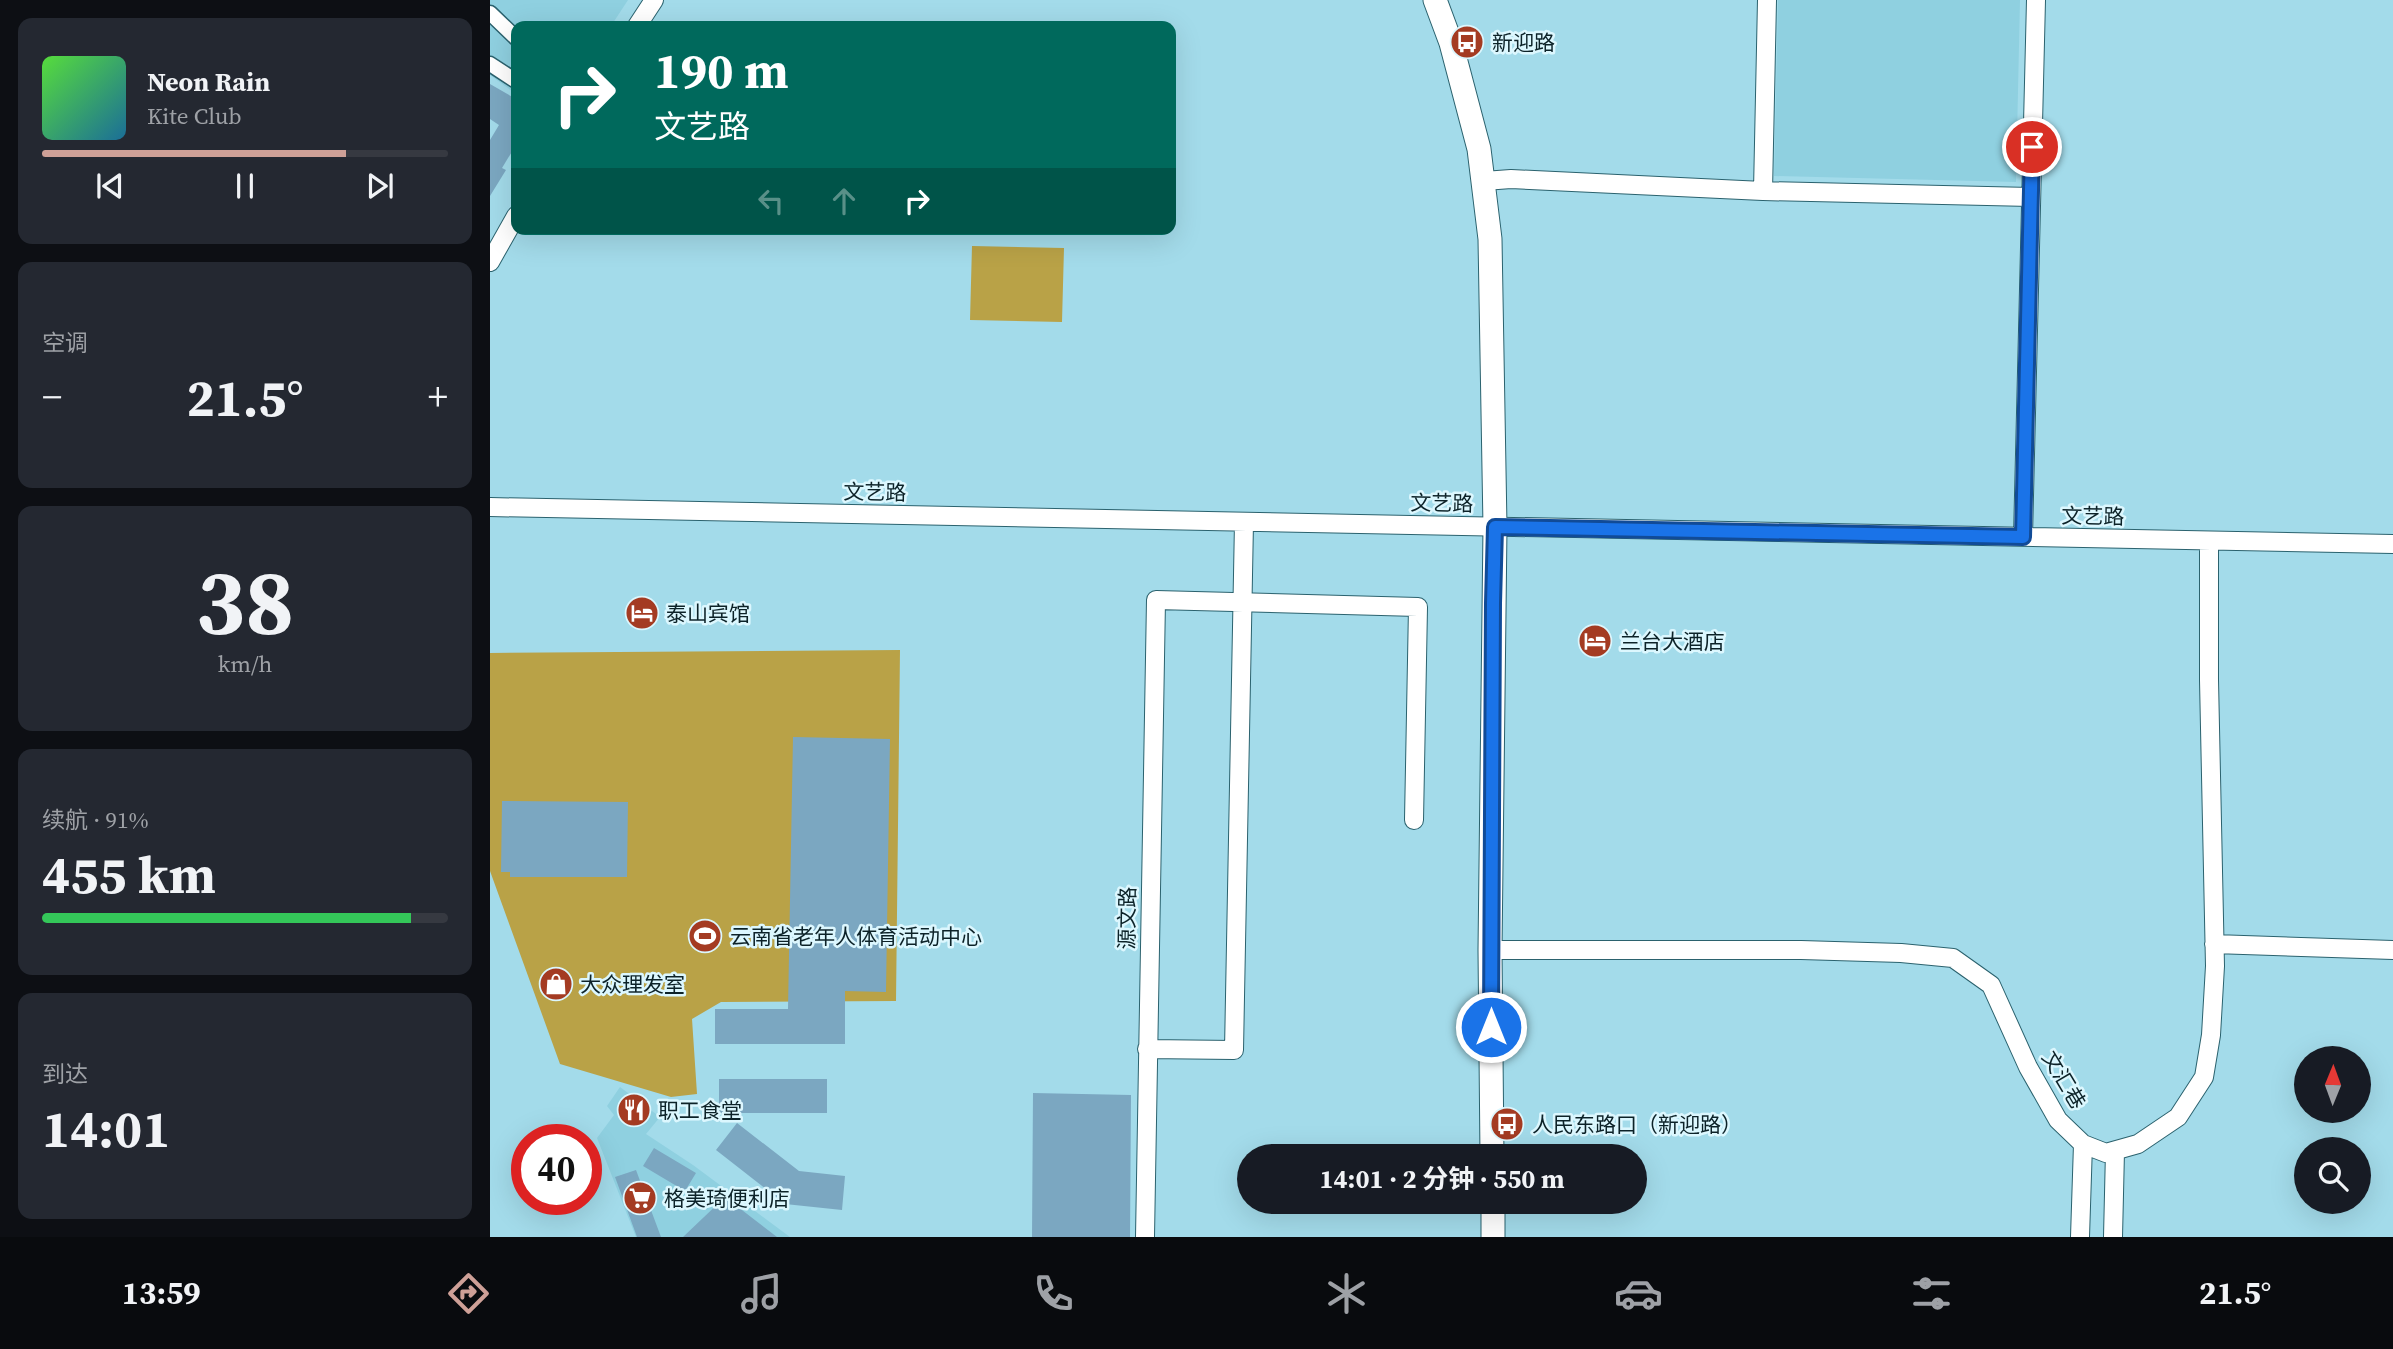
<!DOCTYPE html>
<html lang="zh">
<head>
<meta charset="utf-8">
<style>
  :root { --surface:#171b24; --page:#242831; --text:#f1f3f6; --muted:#9ea1a6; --line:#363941; --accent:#cea097 }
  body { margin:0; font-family:"Source Serif 4","Noto Sans SC",serif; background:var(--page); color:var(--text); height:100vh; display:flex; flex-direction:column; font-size:26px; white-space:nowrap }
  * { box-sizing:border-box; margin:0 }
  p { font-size:23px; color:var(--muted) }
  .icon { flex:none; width:38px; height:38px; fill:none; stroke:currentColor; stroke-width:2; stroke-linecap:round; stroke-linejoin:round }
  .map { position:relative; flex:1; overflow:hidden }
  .sheet { display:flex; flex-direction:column; gap:18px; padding:18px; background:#0d0f14; width:490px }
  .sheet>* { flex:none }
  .banner { position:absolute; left:21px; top:21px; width:665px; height:214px; border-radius:14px; box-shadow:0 7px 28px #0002; background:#00695c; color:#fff; overflow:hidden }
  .needle { width:46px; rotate:1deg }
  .buttons { position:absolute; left:1804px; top:1046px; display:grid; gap:14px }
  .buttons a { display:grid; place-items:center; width:77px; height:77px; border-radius:50%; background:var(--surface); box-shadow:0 7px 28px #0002; font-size:35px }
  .speed { position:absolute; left:21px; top:1124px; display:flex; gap:14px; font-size:35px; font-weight:700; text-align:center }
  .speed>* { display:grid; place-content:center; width:91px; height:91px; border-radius:50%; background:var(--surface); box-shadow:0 7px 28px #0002; line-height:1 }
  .speed .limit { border:10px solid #d22; background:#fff; color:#111 }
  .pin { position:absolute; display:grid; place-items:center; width:60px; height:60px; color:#fff; margin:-30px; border:4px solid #fff; border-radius:50%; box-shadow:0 2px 7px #0007 }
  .me { position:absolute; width:77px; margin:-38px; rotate:0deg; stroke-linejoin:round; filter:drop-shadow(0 0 5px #0008) }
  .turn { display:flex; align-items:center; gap:24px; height:147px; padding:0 28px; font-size:32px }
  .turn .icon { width:91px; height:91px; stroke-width:2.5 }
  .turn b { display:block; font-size:49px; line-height:60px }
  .lanes { display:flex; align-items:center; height:66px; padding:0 28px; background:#0003; justify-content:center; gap:35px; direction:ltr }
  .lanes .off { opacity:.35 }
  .big { font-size:52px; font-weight:700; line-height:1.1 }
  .sheet .tile { flex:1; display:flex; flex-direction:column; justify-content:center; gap:10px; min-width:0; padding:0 24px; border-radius:14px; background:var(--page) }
  .sheet .dial { align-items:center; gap:0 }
  .dial b { font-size:91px; line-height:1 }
  .song { display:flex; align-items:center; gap:21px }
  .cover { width:84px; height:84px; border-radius:10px; background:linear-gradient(135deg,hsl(110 70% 55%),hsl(200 70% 35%)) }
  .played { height:7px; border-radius:4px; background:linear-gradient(90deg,var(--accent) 75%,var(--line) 75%) }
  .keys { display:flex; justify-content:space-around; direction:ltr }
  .heat { display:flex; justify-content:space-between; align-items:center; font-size:38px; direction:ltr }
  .charge { height:10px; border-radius:5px; background:linear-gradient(90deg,#34c759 91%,var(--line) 0) }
  .trip { position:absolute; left:747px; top:1144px; width:410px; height:70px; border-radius:35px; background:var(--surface); box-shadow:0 7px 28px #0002; font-weight:700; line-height:70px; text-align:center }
  .dock { display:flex; height:112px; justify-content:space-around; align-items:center; background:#090b0e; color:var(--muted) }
  .dock .icon { width:49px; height:49px }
  .dock .current { color:var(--accent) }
  .dock b { font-size:32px; color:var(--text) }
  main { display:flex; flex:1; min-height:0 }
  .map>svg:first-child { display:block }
  .built { fill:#8fd0e0 }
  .green { fill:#b9a247 }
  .building { fill:#7ba7c1 }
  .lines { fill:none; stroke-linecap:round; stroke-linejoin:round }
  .pedestrian-casing { stroke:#2b626e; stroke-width:17 }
  .minor-casing { stroke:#2b626e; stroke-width:20 }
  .tertiary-casing { stroke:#2b626e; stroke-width:25 }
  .pedestrian { stroke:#fff; stroke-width:14 }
  .minor { stroke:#fff; stroke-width:18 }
  .tertiary { stroke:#fff; stroke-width:23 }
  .route-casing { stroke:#114b97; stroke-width:18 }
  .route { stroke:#1a73e8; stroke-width:12 }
  .labels { text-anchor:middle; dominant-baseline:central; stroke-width:5; stroke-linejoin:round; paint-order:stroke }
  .poi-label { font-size:21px; fill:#0c2228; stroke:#dcf7fe; text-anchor:start }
  .street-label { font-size:21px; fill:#0c2228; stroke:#dcf7fe }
</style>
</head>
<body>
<main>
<section class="sheet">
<div class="tile">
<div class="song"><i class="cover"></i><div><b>Neon Rain</b><p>Kite Club</p></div></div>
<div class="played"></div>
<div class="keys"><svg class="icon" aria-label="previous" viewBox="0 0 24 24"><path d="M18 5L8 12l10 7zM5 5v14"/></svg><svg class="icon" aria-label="pause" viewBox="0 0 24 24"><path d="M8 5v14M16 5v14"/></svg><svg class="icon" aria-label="next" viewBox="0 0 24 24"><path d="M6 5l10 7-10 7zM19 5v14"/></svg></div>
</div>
<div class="tile"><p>空调</p>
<div class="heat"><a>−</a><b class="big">21.5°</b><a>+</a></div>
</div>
<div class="tile dial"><b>38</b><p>km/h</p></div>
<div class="tile"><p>续航 · 91%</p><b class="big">455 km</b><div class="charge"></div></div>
<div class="tile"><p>到达</p><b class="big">14:01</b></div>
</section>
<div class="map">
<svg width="1903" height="1237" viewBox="0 0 1903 1237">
  <rect width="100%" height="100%" fill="#a3dbea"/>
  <path class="built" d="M0 0H138L121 26H26V94L0 75Z
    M1288 0H1530L1526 182 1284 176Z
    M130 1087 170 1117 156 1134 203 1165 300 1237H146L107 1138 124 1115 117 1106Z"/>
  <path class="green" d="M482 246 574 248 572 322 480 320Z
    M410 650 406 1001 231 1002 202 1019 207 1094 181 1097 70 1064 0 871V653Z"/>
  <path class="building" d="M0 84 26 99V145L12 168 16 170 0 196V140L9 125 0 119Z
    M303 737 400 739 396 992 355 991V1044H225V1009H298Z
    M12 801 138 802 137 877H20V872H11Z
    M229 1079H337V1113H229Z
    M543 1093 641 1095 640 1237H542Z
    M247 1123 309 1171 355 1176 352 1210 295 1204 226 1150Z
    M164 1148 206 1173 195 1191 153 1166Z
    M146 1170 171 1237H147L125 1177Z
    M235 1197 287 1237H193Z"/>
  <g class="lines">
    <defs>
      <path id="pedestrian" d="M0 13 26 38
        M0 64 26 81"/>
      <path id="minor" d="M1277 0 1273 191 1541 197
        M147 26 164 0
        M994 181 1021 179 1273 191
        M0 262 26 216
        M0 507 1903 544
        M1533 537 1546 0
        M1724 944 1903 950
        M1000 950H1311L1411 953 1463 958 1501 985 1538 1067 1568 1120 1593 1144 1616 1153 1648 1144 1688 1117 1714 1077 1721 1035 1725 966 1719 680V541
        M657 1049 744 1050 754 522
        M655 1237 666 600 928 607 924 820
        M1590 1237 1593 1144
        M1623 1237 1625 1151"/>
      <path id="tertiary" d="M945 0 961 43 989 149 1000 239 1005 527 1000 950 1002 1157
        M1003 1202V1237"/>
    </defs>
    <use href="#pedestrian" class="pedestrian-casing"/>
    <use href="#minor" class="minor-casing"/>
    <use href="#tertiary" class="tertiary-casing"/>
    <use href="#pedestrian" class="pedestrian"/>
    <use href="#minor" class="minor"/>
    <use href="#tertiary" class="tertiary"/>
  </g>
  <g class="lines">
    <defs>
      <path id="route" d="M1001 1027 1003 603 1005 527 1533 537 1542 147"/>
    </defs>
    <use href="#route" class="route-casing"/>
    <use href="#route" class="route"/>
  </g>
  <defs>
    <symbol id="bus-disc" viewBox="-11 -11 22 22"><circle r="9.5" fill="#a43b22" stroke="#dcf7fe"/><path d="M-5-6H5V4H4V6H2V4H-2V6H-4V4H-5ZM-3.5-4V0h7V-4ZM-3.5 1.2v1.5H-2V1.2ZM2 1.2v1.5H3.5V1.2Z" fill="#fff"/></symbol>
    <symbol id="hotel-disc" viewBox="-11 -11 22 22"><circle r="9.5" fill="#a43b22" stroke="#dcf7fe"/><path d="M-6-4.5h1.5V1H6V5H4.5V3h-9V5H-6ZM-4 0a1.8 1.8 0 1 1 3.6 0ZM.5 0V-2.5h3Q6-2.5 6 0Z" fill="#fff"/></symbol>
    <symbol id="stadium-disc" viewBox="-11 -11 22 22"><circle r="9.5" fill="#a43b22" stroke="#dcf7fe"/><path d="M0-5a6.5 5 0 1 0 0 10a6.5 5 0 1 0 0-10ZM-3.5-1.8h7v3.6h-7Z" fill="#fff"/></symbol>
    <symbol id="shop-disc" viewBox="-11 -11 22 22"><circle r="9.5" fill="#a43b22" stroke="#dcf7fe"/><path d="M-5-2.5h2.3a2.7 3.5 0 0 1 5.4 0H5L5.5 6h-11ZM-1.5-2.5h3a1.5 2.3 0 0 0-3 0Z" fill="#fff"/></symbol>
    <symbol id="restaurant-disc" viewBox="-11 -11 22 22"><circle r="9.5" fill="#a43b22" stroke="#dcf7fe"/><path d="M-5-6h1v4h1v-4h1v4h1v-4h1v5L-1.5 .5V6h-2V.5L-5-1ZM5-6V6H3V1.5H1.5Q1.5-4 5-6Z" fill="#fff"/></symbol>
    <symbol id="supermarket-disc" viewBox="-11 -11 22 22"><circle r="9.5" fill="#a43b22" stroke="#dcf7fe"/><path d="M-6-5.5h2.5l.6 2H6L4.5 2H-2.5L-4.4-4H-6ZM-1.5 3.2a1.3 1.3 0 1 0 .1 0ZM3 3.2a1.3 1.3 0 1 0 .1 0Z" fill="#fff"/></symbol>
  </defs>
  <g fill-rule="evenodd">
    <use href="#bus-disc" x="958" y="23" width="38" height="38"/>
    <use href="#hotel-disc" x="133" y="594" width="38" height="38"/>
    <use href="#hotel-disc" x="1086" y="622" width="38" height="38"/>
    <use href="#stadium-disc" x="196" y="917" width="38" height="38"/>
    <use href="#shop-disc" x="47" y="965" width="38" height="38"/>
    <use href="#restaurant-disc" x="125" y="1091" width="38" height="38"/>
    <use href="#bus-disc" x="998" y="1105" width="38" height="38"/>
    <use href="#supermarket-disc" x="131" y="1179" width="38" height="38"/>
  </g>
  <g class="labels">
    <g class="poi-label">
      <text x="1002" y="42">新迎路</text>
      <text x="176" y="613">泰山宾馆</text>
      <text x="1130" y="641">兰台大酒店</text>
      <text x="240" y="936">云南省老年人体育活动中心</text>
      <text x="90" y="984">大众理发室</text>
      <text x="168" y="1110">职工食堂</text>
      <text x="1042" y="1124">人民东路口（新迎路）</text>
      <text x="174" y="1198">格美琦便利店</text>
    </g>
    <g class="street-label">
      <text transform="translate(385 492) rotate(1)">文艺路</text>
      <text transform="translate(952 503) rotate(1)">文艺路</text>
      <text transform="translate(1603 516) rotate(1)">文艺路</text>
      <text transform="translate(637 918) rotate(-89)">源文路</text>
      <text transform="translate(1574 1080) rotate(59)">文汇巷</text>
    </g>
  </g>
</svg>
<div class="buttons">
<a><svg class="needle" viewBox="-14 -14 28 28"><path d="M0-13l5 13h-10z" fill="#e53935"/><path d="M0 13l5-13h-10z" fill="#9ea1a6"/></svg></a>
<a><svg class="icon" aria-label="search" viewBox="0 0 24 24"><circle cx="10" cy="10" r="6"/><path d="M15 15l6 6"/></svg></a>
</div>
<div class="speed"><div class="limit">40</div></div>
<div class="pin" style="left:1542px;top:147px;background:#d93025"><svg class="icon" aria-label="arrive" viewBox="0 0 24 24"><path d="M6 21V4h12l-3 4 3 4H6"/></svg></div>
<svg class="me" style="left:1001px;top:1027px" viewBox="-20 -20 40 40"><circle r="17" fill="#1a73e8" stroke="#fff" stroke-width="3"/><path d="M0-11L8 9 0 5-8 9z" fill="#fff"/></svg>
<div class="trip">14:01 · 2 分钟 · 550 m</div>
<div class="banner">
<div class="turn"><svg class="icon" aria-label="right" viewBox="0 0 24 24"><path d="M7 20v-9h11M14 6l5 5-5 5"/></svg><div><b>190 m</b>文艺路</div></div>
<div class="lanes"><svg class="icon off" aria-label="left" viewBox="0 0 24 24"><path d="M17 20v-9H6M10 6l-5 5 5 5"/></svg><svg class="icon off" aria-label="ahead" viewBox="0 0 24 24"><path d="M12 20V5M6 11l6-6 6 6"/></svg><svg class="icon" aria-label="right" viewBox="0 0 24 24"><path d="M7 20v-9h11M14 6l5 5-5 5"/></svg></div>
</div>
</div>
</main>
<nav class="dock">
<b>13:59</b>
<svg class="icon current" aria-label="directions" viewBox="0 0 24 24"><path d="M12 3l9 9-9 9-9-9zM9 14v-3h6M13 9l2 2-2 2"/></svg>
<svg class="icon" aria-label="music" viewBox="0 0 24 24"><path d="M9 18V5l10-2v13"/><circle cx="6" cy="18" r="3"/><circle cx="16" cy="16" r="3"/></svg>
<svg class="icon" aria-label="phone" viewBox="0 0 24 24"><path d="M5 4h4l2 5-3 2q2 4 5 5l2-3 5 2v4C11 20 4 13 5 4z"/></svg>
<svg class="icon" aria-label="climate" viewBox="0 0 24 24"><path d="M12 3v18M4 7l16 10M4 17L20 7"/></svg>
<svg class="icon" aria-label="car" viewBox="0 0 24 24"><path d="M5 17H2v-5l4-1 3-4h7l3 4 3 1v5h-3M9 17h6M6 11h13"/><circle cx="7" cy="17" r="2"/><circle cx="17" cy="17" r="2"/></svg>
<svg class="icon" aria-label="filters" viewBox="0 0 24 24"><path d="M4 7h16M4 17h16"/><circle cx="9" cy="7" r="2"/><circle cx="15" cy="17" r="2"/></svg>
<b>21.5°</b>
</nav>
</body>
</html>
